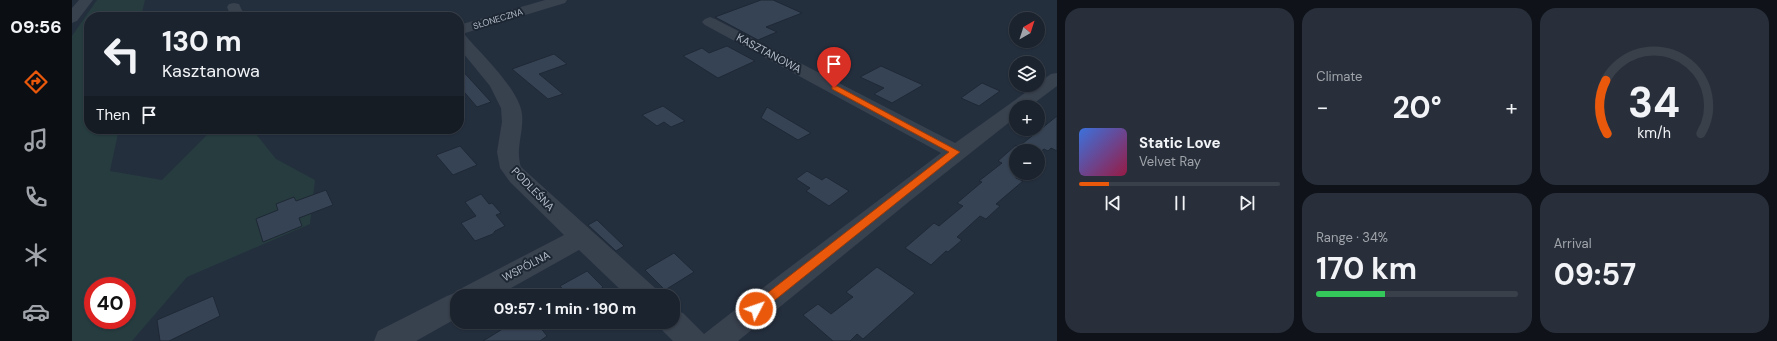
<!DOCTYPE html>
<html lang="en">
<head>
<meta charset="utf-8">
<style>
  :root { --surface:#1b232e; --page:#282f3a; --text:#f1f3f6; --muted:#a0a4aa; --line:#39404a; --accent:#ea580c }
  body { margin:0; font-family:"DM Sans",sans-serif; background:var(--page); color:var(--text); height:100vh; display:flex; flex-direction:column; font-size:15px; white-space:nowrap }
  * { box-sizing:border-box; margin:0 }
  p { font-size:13px; color:var(--muted) }
  .icon { flex:none; width:22px; height:22px; fill:none; stroke:currentColor; stroke-width:2; stroke-linecap:round; stroke-linejoin:round }
  .map { position:relative; flex:1; overflow:hidden }
  .panel { display:flex; flex-direction:column; gap:8px; padding:8px; background:#0f1319; width:720px }
  .panel>* { flex:none }
  .top-card { position:absolute; left:12px; top:12px; width:380px; height:122px; border-radius:16px; box-shadow:0 1px 3px #0004,0 0 0 1px var(--line); background:#1b232e; color:var(--text); overflow:hidden }
  .needle { width:26px; rotate:39deg }
  .controls { position:absolute; left:937px; top:12px; display:grid; gap:8px }
  .controls a { display:grid; place-items:center; width:36px; height:36px; border-radius:50%; background:var(--surface); box-shadow:0 1px 3px #0004,0 0 0 1px var(--line); font-size:20px }
  .speed { position:absolute; left:12px; top:277px; display:flex; gap:8px; font-size:20px; font-weight:700; text-align:center }
  .speed>* { display:grid; place-content:center; width:52px; height:52px; border-radius:50%; background:var(--surface); box-shadow:0 1px 3px #0004,0 0 0 1px var(--line); line-height:1 }
  .speed .limit { border:6px solid #d22; background:#fff; color:#111 }
  .pin { position:absolute; display:grid; place-items:center; width:34px; height:34px; color:#fff; margin:-41px -17px; border-radius:50% 50% 50% 0; rotate:-45deg; box-shadow:0 0 4px #0007 }
  .pin .icon { rotate:45deg }
  .me { position:absolute; width:44px; margin:-22px; rotate:49deg; stroke-linejoin:round; filter:drop-shadow(0 0 3px #0008) }
  .turn { display:flex; align-items:center; gap:14px; height:84px; padding:0 12px; font-size:18px }
  .turn .icon { width:52px; height:52px; stroke-width:2.5 }
  .turn b { display:block; font-size:28px; line-height:34px }
  .then { display:flex; align-items:center; height:38px; padding:0 12px; background:#0003; gap:8px; font-size:15px }
  .big { font-size:30px; font-weight:700; line-height:1.1 }
  .panel .card { flex:1; display:flex; flex-direction:column; justify-content:center; gap:6px; min-width:0; padding:0 14px; border-radius:16px; background:var(--page) }
  .panel .dial { align-items:center; gap:0 }
  .dial svg { height:104px; overflow:visible; fill:none; stroke:var(--line); stroke-width:7; stroke-linecap:round; text-anchor:middle }
  .dial text { fill:var(--text); stroke:none }
  .song { display:flex; align-items:center; gap:12px }
  .cover { width:48px; height:48px; border-radius:6px; background:linear-gradient(135deg,hsl(220 70% 55%),hsl(340 70% 35%)) }
  .played { height:4px; border-radius:2px; background:linear-gradient(90deg,var(--accent) 15%,var(--line) 15%) }
  .keys { display:flex; justify-content:space-around; direction:ltr }
  .heat { display:flex; justify-content:space-between; align-items:center; font-size:22px; direction:ltr }
  .charge { height:6px; border-radius:3px; background:linear-gradient(90deg,#34c759 34%,var(--line) 0) }
  .panel .tiles { flex:1; display:grid; gap:8px; grid-template-columns:repeat(3,1fr) }
  .card:first-child { grid-row:span 2 }
  .trip { position:absolute; left:378px; top:289px; width:230px; height:40px; border-radius:16px; background:var(--surface); box-shadow:0 1px 3px #0004,0 0 0 1px var(--line); font-weight:700; line-height:40px; text-align:center }
  main { display:flex; flex:1; min-height:0 }
  .dock { display:flex; flex-direction:column; width:72px; justify-content:space-around; align-items:center; background:#0b0e12; color:var(--muted) }
  .dock .icon { width:28px; height:28px }
  .dock .on { color:var(--accent) }
  .dock b { font-size:18px; color:var(--text) }
  .map>svg:first-child { display:block }
  .green { fill:#263c3f; fill-rule:evenodd }
  .building { fill:#364354; stroke:#1f2835 }
  .lines { fill:none; stroke-linecap:round; stroke-linejoin:round }
  .minor { fill:#38414e; fill-rule:evenodd }
  .route { fill:#ea580c; stroke:#983908 }
  .labels { text-anchor:middle; dominant-baseline:central; stroke-width:4; stroke-linejoin:round; paint-order:stroke }
  .far-street-label { font-size:9px; fill:#b4bcc9; stroke:#1d2633 }
  .street-label { font-size:11px; fill:#b4bcc9; stroke:#1d2633 }
</style>
</head>
<body>
<main>
<nav class="dock">
<b>09:56</b>
<svg class="icon on" aria-label="directions" viewBox="0 0 24 24"><path d="M12 3l9 9-9 9-9-9zM9 14v-3h6M13 9l2 2-2 2"/></svg>
<svg class="icon" aria-label="music" viewBox="0 0 24 24"><path d="M9 18V5l10-2v13"/><circle cx="6" cy="18" r="3"/><circle cx="16" cy="16" r="3"/></svg>
<svg class="icon" aria-label="phone" viewBox="0 0 24 24"><path d="M5 4h4l2 5-3 2q2 4 5 5l2-3 5 2v4C11 20 4 13 5 4z"/></svg>
<svg class="icon" aria-label="climate" viewBox="0 0 24 24"><path d="M12 3v18M4 7l16 10M4 17L20 7"/></svg>
<svg class="icon" aria-label="car" viewBox="0 0 24 24"><path d="M5 17H2v-5l4-1 3-4h7l3 4 3 1v5h-3M9 17h6M6 11h13"/><circle cx="7" cy="17" r="2"/><circle cx="17" cy="17" r="2"/></svg>
</nav>
<div class="map">
<svg width="985" height="341" viewBox="0 0 985 341">
  <rect width="100%" height="100%" fill="#242f3e"/>
  <path class="green" d="M25 0H73L69 17H17V129H47L38 171 90 180 135 135 154 129H180L204 159 243 180 238 224 115 277 60 341H0V36ZM21 286H55V320H21Z"/>
  <path class="building" d="M689 0H701L730 13 694 27 705 32 686 40 643 17Z
    M655 46 683 61 646 78 611 56 630 48 637 53Z
    M482 54 495 64 467 74 491 94 476 99 440 69Z
    M809 66 851 85 820 103 802 94 812 88 788 77Z
    M387 67 419 102 405 107 387 86Z
    M910 83 928 91 907 106 889 98Z
    M591 106 613 121 599 127 592 122 585 126 570 115Z
    M695 107 739 133 726 140 689 118Z
    M985 116V151L979 148 976 151 972 149 968 152 950 144Z
    M944 145V178L951 181 924 204 928 206 914 219 908 216 885 237 890 240 876 252 874 251 859 265 833 248 862 223 867 226 891 206 885 203 910 182 907 181 930 163 926 161Z
    M388 146 405 165 381 175 364 155Z
    M735 171 750 180 754 177 777 191 757 206 734 191 738 188 724 179Z
    M254 190 261 205 227 218 230 226 191 242 184 219 186 218 206 210 204 204 222 197 224 201Z
    M409 194 417 204 420 203 429 213 424 215 433 226 423 231 421 234 403 241 389 223 404 216 393 202Z
    M525 220 552 246 544 251 516 225Z
    M602 253 622 272 593 290 573 270Z
    M805 267 843 293 791 339 785 334 778 341H761L731 315 746 304 759 314 781 297 774 292Z
    M515 271 531 287 527 290 532 296H497L488 286Z
    M141 296 148 316 97 341H88L85 320Z
    M442 322H464L475 336 468 341H411Z"/>
  <g class="lines">
    <path class="minor" d="M7 0H21L5 21 0 23V8Z
      M473 0H495L493 3 390 34 393 35C409 54 447 89 450 114 452 133 443 148 449 167L583 288 587 296H555L507 250 425 296H385V318L344 341H302L306 331 375 296 385 292 388 293 390 288 492 235 438 182 428 168 425 152 430 122 429 108 418 86 387 48V25Z
      M162 3 167 4 173 17H159L155 7 157 4Z
      M638 17 643 19 883 143 964 85H966V83L979 74 985 73V86L957 107H944V117L839 200 666 341H601L591 331 587 322H601V309L611 313 632 334 709 274 869 153 633 25 630 22 633 19Z"/>
  </g>
  <path class="route" d="M760 86H765L888 152 688 312 684 314 680 312 678 309 680 305 877 152 760 89Z"/>
  <g class="labels">
    <g class="far-street-label">
      <text transform="translate(426 19) rotate(-17)">SŁONECZNA</text>
    </g>
    <g class="street-label">
      <text transform="translate(697 53) rotate(28)">KASZTANOWA</text>
      <text transform="translate(461 189) rotate(46)">PODLEŚNA</text>
      <text transform="translate(454 266) rotate(-28)">WSPÓLNA</text>
    </g>
  </g>
</svg>
<div class="controls">
<a><svg class="needle" viewBox="-14 -14 28 28"><path d="M0-13l5 13h-10z" fill="#e53935"/><path d="M0 13l5-13h-10z" fill="#a0a4aa"/></svg></a>
<a><svg class="icon" aria-label="layers" viewBox="0 0 24 24"><path d="M12 4l9 5-9 5-9-5zM3 14l9 5 9-5"/></svg></a>
<a>+</a>
<a>−</a>
</div>
<div class="speed"><div class="limit">40</div></div>
<div class="pin" style="left:762px;top:88px;background:#d93025"><svg class="icon" aria-label="arrive" viewBox="0 0 24 24"><path d="M6 21V4h12l-3 4 3 4H6"/></svg></div>
<svg class="me" style="left:684px;top:309px" viewBox="-20 -20 40 40"><circle r="17" fill="#ea580c" stroke="#fff" stroke-width="3"/><path d="M0-11L8 9 0 5-8 9z" fill="#fff"/></svg>
<div class="trip">09:57 · 1 min · 190 m</div>
<div class="top-card">
<div class="turn"><svg class="icon" aria-label="left" viewBox="0 0 24 24"><path d="M17 20v-9H6M10 6l-5 5 5 5"/></svg><div><b>130 m</b>Kasztanowa</div></div>
<div class="then">Then<svg class="icon" aria-label="arrive" viewBox="0 0 24 24"><path d="M6 21V4h12l-3 4 3 4H6"/></svg></div>
</div>
</div>
<section class="panel">
<div class="tiles">
<div class="card">
<div class="song"><i class="cover"></i><div><b>Static Love</b><p>Velvet Ray</p></div></div>
<div class="played"></div>
<div class="keys"><svg class="icon" aria-label="previous" viewBox="0 0 24 24"><path d="M18 5L8 12l10 7zM5 5v14"/></svg><svg class="icon" aria-label="pause" viewBox="0 0 24 24"><path d="M8 5v14M16 5v14"/></svg><svg class="icon" aria-label="next" viewBox="0 0 24 24"><path d="M6 5l10 7-10 7zM19 5v14"/></svg></div>
</div>
<div class="card"><p>Climate</p>
<div class="heat"><a>−</a><b class="big">20°</b><a>+</a></div>
</div>
<div class="card dial"><svg viewBox="0 0 100 80">
<path d="M14 69A42 42 0 1 1 86 69"/>
<path d="M14 69A42 42 0 0 1 13 28" stroke="#ea580c"/>
<text x="50" y="56" font-size="32" font-weight="700">34</text>
<text x="50" y="72" font-size="11">km/h</text>
</svg></div>
<div class="card"><p>Range · 34%</p><b class="big">170 km</b><div class="charge"></div></div>
<div class="card"><p>Arrival</p><b class="big">09:57</b></div>
</div>
</section>
</main>
</body>
</html>
